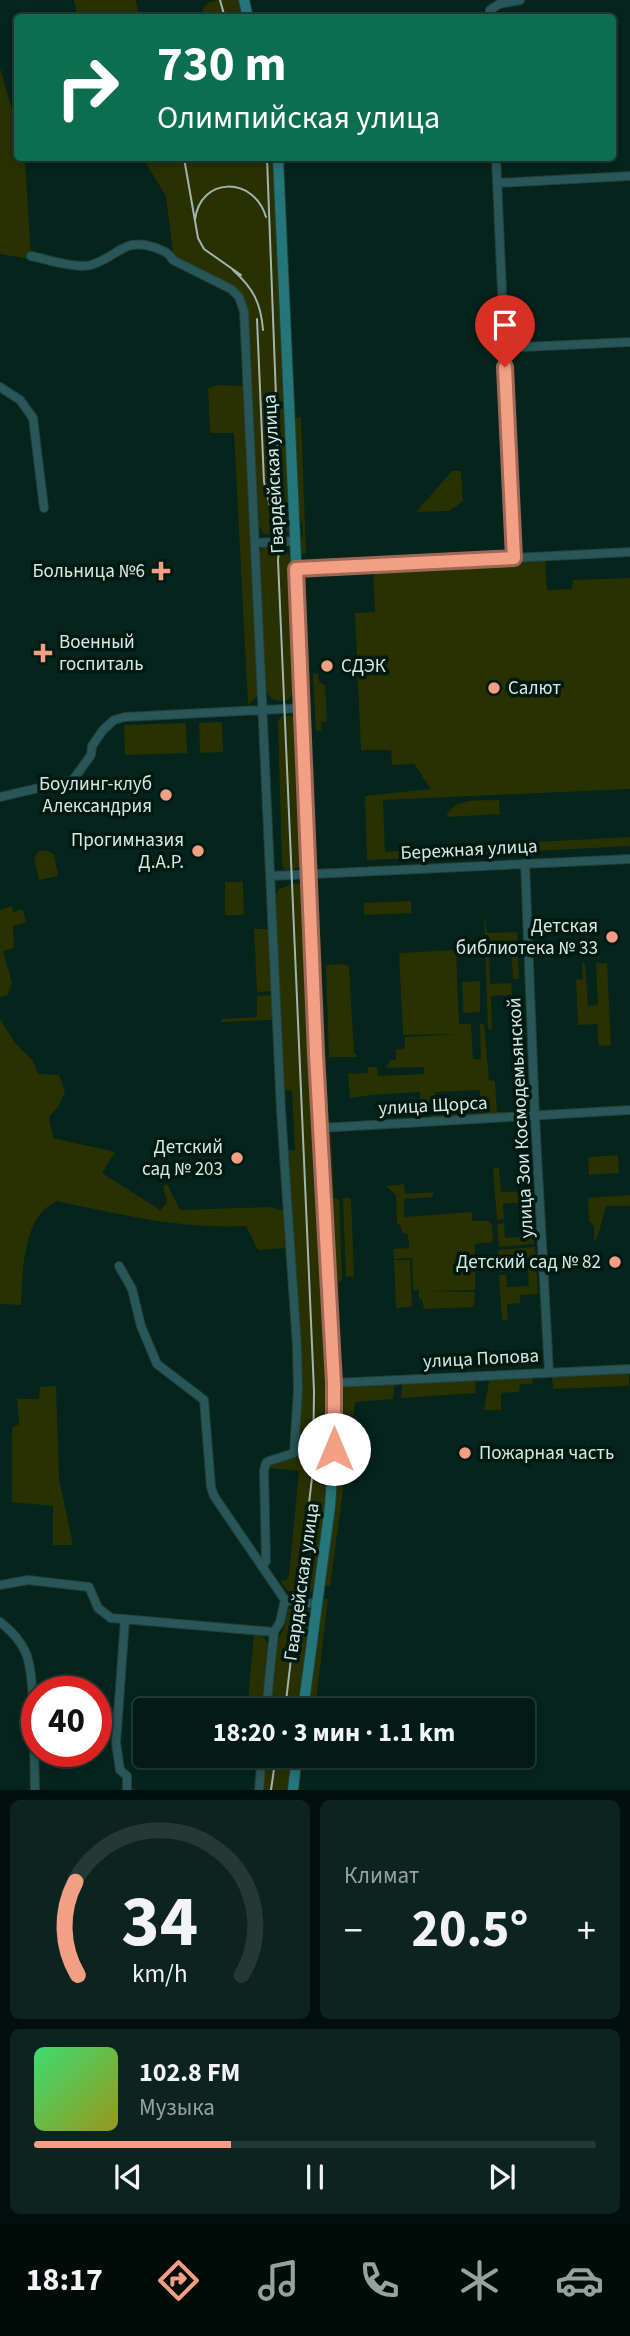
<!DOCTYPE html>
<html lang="ru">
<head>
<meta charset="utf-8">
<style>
  :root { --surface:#031b15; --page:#0d241e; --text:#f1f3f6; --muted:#97a1a0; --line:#243934; --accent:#f39f84 }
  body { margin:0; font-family:"Source Sans 3",sans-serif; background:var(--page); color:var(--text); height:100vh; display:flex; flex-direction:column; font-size:26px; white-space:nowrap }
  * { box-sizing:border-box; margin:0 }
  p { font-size:23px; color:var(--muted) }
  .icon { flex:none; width:38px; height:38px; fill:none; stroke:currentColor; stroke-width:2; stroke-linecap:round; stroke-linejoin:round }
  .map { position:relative; height:1790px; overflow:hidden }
  .side { display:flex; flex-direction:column; gap:10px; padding:10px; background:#020f0c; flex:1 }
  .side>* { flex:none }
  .top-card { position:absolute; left:14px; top:14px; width:602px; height:147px; border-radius:7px; box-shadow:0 4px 10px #0003,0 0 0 2px var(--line); background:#0b6e4f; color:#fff; overflow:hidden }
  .speed { position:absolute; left:21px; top:1676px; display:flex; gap:14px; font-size:35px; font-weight:700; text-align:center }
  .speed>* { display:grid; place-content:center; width:91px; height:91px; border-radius:50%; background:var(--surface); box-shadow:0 4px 10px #0003,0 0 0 2px var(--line); line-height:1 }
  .speed .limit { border:10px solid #d22; background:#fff; color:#111 }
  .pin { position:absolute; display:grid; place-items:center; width:60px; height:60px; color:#fff; margin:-72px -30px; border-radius:50% 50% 50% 0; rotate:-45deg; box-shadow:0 0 7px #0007 }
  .pin .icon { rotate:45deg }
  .me { position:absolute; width:77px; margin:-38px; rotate:0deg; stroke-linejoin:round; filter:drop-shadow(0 0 5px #0008) }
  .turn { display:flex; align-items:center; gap:24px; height:147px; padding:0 28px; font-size:32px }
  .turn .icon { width:91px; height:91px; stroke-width:2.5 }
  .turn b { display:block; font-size:49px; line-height:60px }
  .big { font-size:52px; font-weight:700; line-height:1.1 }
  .side .card { flex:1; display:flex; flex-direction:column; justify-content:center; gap:10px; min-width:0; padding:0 24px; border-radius:10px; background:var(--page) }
  .side .dial { align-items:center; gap:0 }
  .dial svg { height:182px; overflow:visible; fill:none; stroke:var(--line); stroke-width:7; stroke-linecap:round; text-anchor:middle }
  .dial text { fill:var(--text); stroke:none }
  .song { display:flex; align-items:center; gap:21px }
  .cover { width:84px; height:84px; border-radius:10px; background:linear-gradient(135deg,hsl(140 70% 55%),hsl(60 70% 35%)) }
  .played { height:7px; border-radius:4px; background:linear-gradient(90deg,var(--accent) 35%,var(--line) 35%) }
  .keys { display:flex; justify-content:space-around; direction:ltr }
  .heat { display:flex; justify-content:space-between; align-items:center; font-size:38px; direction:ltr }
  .side .tiles { flex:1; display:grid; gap:10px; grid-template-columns:1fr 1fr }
  .card:last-child { grid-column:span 2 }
  .trip { position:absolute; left:133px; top:1698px; width:402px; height:70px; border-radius:7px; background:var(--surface); box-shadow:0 4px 10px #0003,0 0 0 2px var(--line); font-weight:700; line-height:70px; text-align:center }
  .tabs { display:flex; height:112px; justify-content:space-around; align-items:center; background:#010b08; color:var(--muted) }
  .tabs .icon { width:49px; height:49px }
  .tabs .active { color:var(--accent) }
  .tabs b { font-size:32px; color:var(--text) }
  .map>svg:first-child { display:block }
  .green { fill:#293101 }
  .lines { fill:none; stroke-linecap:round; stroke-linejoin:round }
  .street-casing { stroke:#224038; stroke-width:10 }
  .secondary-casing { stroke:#224038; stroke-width:12 }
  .street { stroke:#295659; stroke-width:8 }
  .secondary { stroke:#25767a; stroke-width:10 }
  .tram { stroke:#a0b5af; stroke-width:2 }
  .route-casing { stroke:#9e6756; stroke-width:18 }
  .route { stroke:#f39f84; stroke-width:12 }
  .poi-dot { fill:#f39f84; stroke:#001a13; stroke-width:2.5 }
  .labels { text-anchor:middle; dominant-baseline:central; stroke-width:7; stroke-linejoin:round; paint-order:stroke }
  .street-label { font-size:19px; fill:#d8e9e3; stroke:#001a13 }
  .poi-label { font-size:19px; fill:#d8e9e3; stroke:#001a13; text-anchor:end }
</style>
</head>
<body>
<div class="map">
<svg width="630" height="1790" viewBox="0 0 630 1790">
  <rect width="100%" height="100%" fill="#04241c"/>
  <path class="green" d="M74 0H136L139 17H78Z
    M218 0H239L244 17H203C201 5 208 2 218 0Z
    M0 68 17 127 18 158H25V160L31 259 0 254Z
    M156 158H273L289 529 284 535 264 534 258 525 244 299C233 275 190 276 173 252L166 196 146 163Z
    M218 385 243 386 258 690 257 696 248 705 234 433H210L208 388Z
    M301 417 306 553 303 554 299 553V539L303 536 302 522 298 521 294 418Z
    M452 471H461L463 501 449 511 416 512Z
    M263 545 284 547 290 556 297 688 288 700C275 703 269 699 264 686L258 556Z
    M545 560 547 590 572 589 573 580 630 578V789L383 800 385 852 414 850V858L367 860 365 796 431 789 414 764 392 765 391 750H361L355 613 375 612 373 569Z
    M313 674H318L319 682 325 685 327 721 321 722V731H316Z
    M282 716H292L298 721 305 859 301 866 294 869 285 870 282 866 278 721Z
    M222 722 223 752 200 753 199 723Z
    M186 723 187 753 125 755 124 725Z
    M499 800 500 814 446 817C455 796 480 801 499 800Z
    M630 837V846L535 851V842Z
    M512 845 513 853 420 857V850Z
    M46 850 54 854 58 876 39 880 34 858 38 852Z
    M225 882H243L244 915H225Z
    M295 883 302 885 306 890 329 1433 325 1513 314 1590 303 1596 288 1591 282 1584V1580L286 1581 289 1576 299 1471 269 1468 271 1463 291 1458 298 1448 285 1151 295 1150 292 1091 282 1090 276 895 279 889Z
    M318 883 328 1113H322L317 998 323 997 322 983 317 982 313 887Z
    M411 901V913L364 915V903Z
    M12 906 13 912 23 909 26 922 13 926 14 948 3 951 12 983 7 995 0 997V910Z
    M484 915 487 933 517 932 519 979H513L511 949 489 951 490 984 511 983 512 995 491 996 492 1029H488Z
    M254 929H270L272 991 257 992Z
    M456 950 459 1024H471L473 1059H481L480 1024H484L489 1080 495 1081 497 1112H525V1115L431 1119V1115L481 1113 480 1090 435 1092 436 1111 421 1112 420 1092 373 1095 350 1098 348 1074 367 1073 368 1067H377L378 1076 424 1074V1067L386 1068 390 1060H396V1050L405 1048V1037L460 1034 403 1035 399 953Z
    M582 963H585L588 1006 598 1005 596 963H607L611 1045 599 1046 597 1024 578 1025 576 980 583 979Z
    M340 964 349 966 354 1053 358 1057H329L326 965Z
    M480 981V1012L463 1013 462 982Z
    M272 995 273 1020 221 1022V1019L257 1017V996Z
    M0 1019 15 1043 33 1061 38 1074 59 1075 65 1091 59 1106 49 1117 53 1138 115 1152 102 1173 160 1210 167 1203 163 1186 167 1184 180 1210 270 1207 284 1211 285 1248 258 1250 246 1226C179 1229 122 1215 57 1201 22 1216 23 1273 21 1305L0 1304Z
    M331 1133 334 1198 339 1199 342 1279 340 1282H331L325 1138Z
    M618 1155 619 1173 589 1175 588 1157Z
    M493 1168H499L501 1192 530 1191 534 1244 499 1247 497 1224 504 1223 505 1238 528 1236 525 1202 503 1204 504 1219 497 1220Z
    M404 1184 405 1194 433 1192V1197L404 1199V1217L472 1212V1221H487L492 1224 493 1242 475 1244V1290L427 1291 475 1292 474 1307 424 1309 422 1299H419V1290H413L412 1258 394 1259 393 1249 409 1248 408 1234 402 1233 401 1226 397 1223 396 1195 386 1186Z
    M630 1195V1206H606L597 1239 594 1240V1226L589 1221 588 1198Z
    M343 1198H351L354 1276 346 1277Z
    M535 1247 538 1294 520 1295V1303L507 1304 508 1320H502L499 1275H506L507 1287 529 1286 527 1255 506 1256 507 1272H500L498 1250Z
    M410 1260 412 1307 396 1308 394 1260Z
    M629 1372V1386L553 1389 552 1375Z
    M532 1374 533 1384H520L519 1392 501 1393V1410H484L490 1376Z
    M475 1378 476 1393 401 1398 402 1383Z
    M395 1382 393 1399 355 1402 330 1586 322 1585 338 1466V1393L344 1387Z
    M56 1386 59 1479 73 1545H53V1506L12 1502V1428L19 1424 17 1399H39L40 1387Z
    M320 1598 328 1599 315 1710H307Z
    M303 1607 309 1609 311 1612 298 1710H269L276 1642 283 1630 288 1609Z
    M254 1634 264 1637 270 1648 263 1710H247Z
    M264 1755H292L288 1790H262Z"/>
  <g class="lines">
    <defs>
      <path id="street" d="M489 18 490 10 499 4 520 0
        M496 158 514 558
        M497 183 630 176
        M31 256C46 259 76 269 91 265 118 257 124 236 156 248 164 251 169 253 173 260L231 289 239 297 244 311 281 1111 297 1347 298 1390 294 1453 269 1461 266 1463 264 1471 266 1561 262 1567
        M505 348 630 342
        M0 387 20 400 33 418 44 508
        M255 543 294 541
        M296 569 630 552
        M0 797 73 780 91 755 92 746 103 730 114 720 125 717 302 708
        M525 863 535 1117 549 1372
        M271 876 630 859
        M320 1128 630 1110
        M334 1383 630 1369
        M0 1585 28 1580 89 1587 98 1608 111 1618 274 1632 280 1622 285 1600 214 1496 211 1487 204 1400 157 1364 141 1326 132 1289 119 1266
        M285 1600 316 1604
        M125 1619 116 1743 120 1770 127 1776V1790
        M0 1622C41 1654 26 1676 37 1719
        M266 1710 274 1632
        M35 1790 34 1745 37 1742
        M259 1790 262 1755"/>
      <path id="secondary" d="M244 0 248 18
        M278 158 335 1433 330 1506 303 1710
        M293 1790 297 1755"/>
    </defs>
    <use href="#street" class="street-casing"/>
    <use href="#secondary" class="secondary-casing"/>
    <use href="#street" class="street"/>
    <use href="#secondary" class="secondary"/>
    <path class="tram" d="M220 0 225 18
      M184 158 198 238 204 249 241 275
      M267 158 281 530 278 560 314 1391 313 1469 285 1710
      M195 220C200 176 254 176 266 217
      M233 270C253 288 261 303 263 330
      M257 319 264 482 271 510
      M271 1790 276 1755"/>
  </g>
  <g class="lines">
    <defs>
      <path id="route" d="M334 1449V1383L316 1054 296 569 514 558 505 367"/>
    </defs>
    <use href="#route" class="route-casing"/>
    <use href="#route" class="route"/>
  </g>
  <g class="poi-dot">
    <path d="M157.5 560.5h7v7h7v7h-7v7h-7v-7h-7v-7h7z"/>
    <path d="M39.5 642.5h7v7h7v7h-7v7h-7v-7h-7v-7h7z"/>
    <circle cx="327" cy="666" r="7"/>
    <circle cx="494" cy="688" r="7"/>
    <circle cx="166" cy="795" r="7"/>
    <circle cx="198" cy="851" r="7"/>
    <circle cx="612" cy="937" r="7"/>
    <circle cx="237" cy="1158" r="7"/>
    <circle cx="615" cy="1262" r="7"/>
    <circle cx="465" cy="1453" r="7"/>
  </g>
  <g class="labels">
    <g class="street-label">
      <text transform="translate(274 474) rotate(-93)">Гвардейская улица</text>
      <text transform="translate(469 850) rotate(-3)">Бережная улица</text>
      <text transform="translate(433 1106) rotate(-3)">улица Щорса</text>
      <text transform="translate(521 1118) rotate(-93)">улица Зои Космодемьянской</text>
      <text transform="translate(481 1359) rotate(-3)">улица Попова</text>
      <text transform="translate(302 1582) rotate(-82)">Гвардейская улица</text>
    </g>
    <g class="poi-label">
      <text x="145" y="571">Больница №6</text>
      <text x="59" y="642" text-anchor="start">Военный<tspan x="59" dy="22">госпиталь</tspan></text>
      <text x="341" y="666" text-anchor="start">СДЭК</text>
      <text x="508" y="688" text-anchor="start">Салют</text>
      <text x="152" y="784">Боулинг-клуб<tspan x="152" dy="22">Александрия</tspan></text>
      <text x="184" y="840">Прогимназия<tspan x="184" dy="22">Д.А.Р.</tspan></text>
      <text x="598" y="926">Детская<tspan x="598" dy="22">библиотека № 33</tspan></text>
      <text x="223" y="1147">Детский<tspan x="223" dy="22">сад № 203</tspan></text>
      <text x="601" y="1262">Детский сад № 82</text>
      <text x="479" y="1453" text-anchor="start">Пожарная часть</text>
    </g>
  </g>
</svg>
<div class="speed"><div class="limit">40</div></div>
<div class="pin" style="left:505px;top:367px;background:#d93025"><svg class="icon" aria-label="arrive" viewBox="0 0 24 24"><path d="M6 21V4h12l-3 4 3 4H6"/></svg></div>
<svg class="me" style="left:334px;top:1449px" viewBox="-20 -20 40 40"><circle r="19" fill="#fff"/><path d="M0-13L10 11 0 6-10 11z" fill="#f39f84"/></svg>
<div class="trip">18:20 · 3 мин · 1.1 km</div>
<div class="top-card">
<div class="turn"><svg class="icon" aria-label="right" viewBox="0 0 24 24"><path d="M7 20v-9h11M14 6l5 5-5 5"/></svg><div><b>730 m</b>Олимпийская улица</div></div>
</div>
</div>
<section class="side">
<div class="tiles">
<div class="card dial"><svg viewBox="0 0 100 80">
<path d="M14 69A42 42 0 1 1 86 69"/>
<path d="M14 69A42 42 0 0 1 13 28" stroke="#f39f84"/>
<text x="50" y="56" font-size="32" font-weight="700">34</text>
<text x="50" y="72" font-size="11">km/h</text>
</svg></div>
<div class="card"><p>Климат</p>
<div class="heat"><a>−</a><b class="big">20.5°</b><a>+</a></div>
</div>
<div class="card">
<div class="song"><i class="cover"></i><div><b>102.8 FM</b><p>Музыка</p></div></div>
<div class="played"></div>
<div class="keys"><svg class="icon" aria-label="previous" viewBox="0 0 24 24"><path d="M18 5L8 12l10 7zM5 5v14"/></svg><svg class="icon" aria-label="pause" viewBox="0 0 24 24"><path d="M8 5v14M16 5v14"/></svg><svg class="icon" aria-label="next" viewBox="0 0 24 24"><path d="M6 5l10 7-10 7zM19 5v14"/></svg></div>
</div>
</div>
</section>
<nav class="tabs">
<b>18:17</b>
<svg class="icon active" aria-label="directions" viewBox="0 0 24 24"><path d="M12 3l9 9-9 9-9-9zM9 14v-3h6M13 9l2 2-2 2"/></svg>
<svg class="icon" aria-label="music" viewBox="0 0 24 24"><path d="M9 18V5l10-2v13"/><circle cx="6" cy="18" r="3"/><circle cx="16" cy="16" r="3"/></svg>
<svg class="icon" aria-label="phone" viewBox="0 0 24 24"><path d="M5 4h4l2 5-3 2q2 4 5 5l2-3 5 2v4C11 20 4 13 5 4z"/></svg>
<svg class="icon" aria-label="climate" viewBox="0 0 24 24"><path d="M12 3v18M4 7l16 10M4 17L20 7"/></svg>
<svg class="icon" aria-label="car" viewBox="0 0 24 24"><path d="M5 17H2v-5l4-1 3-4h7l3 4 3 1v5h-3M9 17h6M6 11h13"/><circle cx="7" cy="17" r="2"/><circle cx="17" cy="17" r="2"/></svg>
</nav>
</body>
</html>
